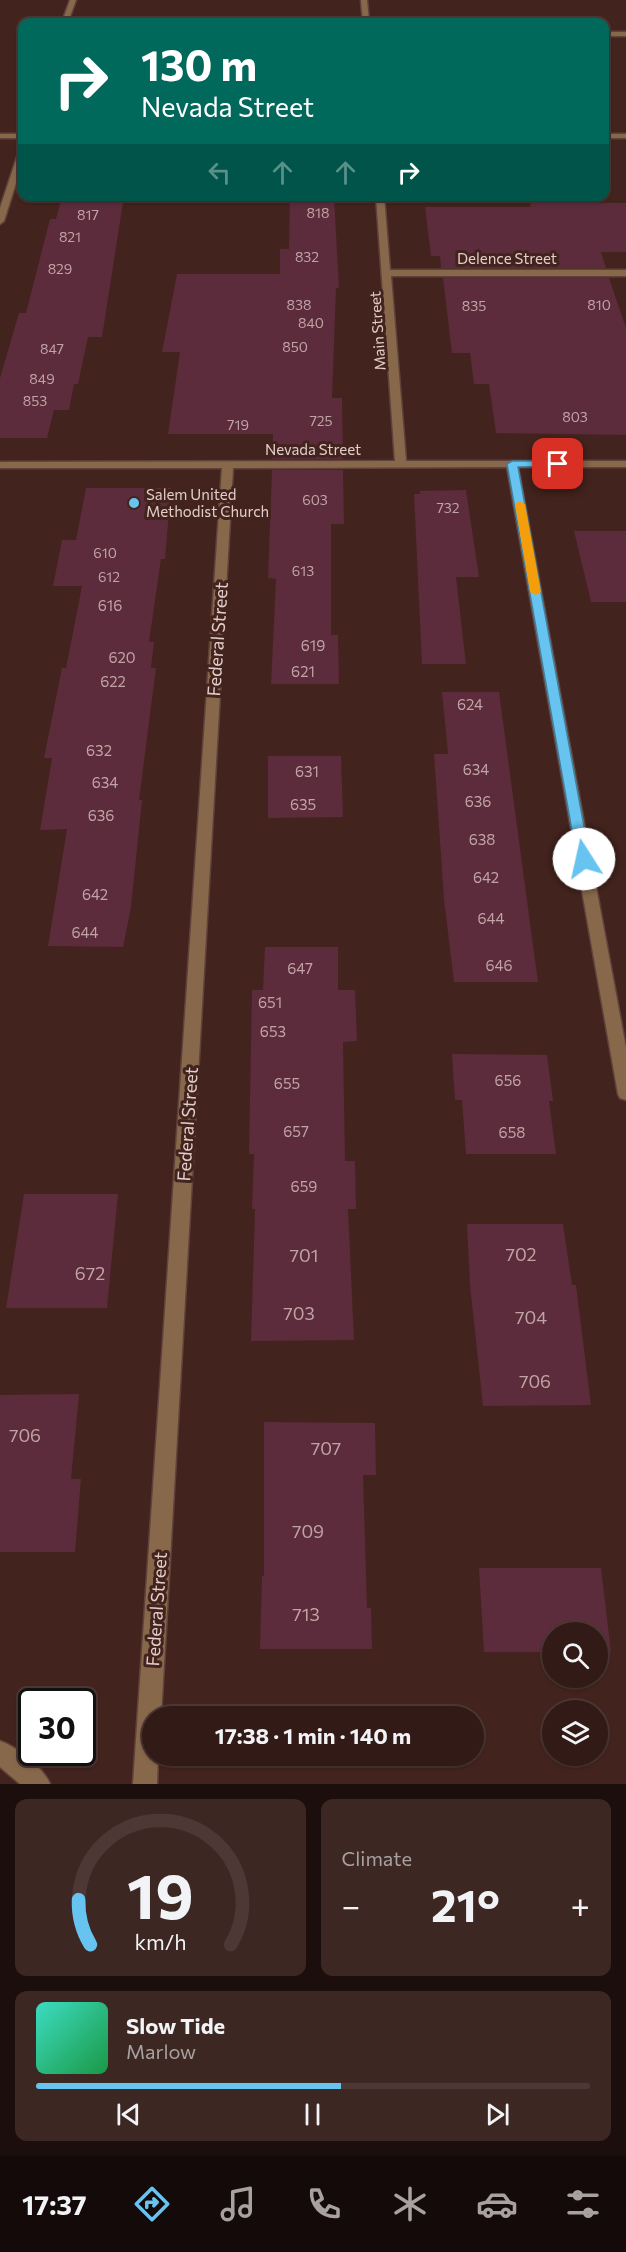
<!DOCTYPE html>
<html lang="en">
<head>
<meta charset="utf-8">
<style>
  :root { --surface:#321a16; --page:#3d2723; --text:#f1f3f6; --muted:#a8a1a1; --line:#4d3835; --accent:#67c4f0 }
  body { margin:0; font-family:Commissioner,sans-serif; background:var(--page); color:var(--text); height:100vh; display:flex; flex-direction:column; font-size:22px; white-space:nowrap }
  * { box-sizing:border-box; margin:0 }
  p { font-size:20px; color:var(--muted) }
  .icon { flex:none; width:33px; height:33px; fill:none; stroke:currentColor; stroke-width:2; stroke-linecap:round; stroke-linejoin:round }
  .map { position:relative; height:1784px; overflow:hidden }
  .drawer { display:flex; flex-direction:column; gap:15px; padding:15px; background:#1c0e0c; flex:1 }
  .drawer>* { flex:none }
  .banner { position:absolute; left:18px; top:18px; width:591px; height:183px; border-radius:12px; box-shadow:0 2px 4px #0004,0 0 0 2px var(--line); background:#00695c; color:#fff; overflow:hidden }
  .fabs { position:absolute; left:542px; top:1622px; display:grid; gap:12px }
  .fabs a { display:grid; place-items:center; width:66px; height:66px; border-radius:50%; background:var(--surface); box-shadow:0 2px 4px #0004,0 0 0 2px var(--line); font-size:30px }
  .speed { position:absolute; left:18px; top:1688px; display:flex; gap:12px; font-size:30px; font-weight:700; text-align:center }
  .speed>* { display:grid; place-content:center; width:78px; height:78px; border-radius:50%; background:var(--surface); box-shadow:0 2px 4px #0004,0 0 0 2px var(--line); line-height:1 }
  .speed .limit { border:3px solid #111; border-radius:9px; background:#fff; color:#111 }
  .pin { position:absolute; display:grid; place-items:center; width:51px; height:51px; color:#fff; margin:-26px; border-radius:12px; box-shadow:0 3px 9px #0006 }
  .me { position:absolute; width:66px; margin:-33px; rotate:350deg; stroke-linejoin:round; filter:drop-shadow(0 0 4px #0008) }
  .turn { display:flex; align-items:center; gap:21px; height:126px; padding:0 24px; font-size:27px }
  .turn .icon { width:78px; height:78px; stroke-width:2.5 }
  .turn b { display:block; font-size:42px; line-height:51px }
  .lanes { display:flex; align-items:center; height:57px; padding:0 24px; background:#0003; justify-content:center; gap:30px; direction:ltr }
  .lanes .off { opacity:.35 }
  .big { font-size:45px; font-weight:700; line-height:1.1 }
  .drawer .card { flex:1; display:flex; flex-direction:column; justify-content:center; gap:9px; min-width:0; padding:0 21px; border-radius:12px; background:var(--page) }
  .drawer .dial { align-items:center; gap:0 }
  .dial svg { height:156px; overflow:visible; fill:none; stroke:var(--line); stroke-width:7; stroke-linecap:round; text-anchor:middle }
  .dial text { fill:var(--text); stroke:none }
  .song { display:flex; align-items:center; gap:18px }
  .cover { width:72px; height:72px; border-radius:9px; background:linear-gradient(135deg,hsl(170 70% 55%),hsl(140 70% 35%)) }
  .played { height:6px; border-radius:3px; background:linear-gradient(90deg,var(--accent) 55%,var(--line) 55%) }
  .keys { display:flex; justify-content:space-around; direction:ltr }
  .heat { display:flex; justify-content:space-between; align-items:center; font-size:33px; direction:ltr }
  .drawer .tiles { flex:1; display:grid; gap:15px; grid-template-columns:1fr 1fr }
  .card:last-child { grid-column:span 2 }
  .trip { position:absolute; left:142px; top:1706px; width:342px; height:60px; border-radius:30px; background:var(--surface); box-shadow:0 2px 4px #0004,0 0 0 2px var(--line); font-weight:700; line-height:60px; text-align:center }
  .menu { display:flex; height:96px; justify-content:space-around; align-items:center; background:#140a09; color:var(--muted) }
  .menu .icon { width:42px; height:42px }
  .menu .active { color:var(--accent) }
  .menu b { font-size:27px; color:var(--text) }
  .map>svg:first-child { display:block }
  .building { fill:#5c2b3c }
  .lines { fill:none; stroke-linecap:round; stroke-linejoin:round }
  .minor-casing { stroke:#60423c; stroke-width:3 }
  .minor { fill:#88684a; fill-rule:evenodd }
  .route { fill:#67c4f0; stroke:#437f9c; stroke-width:1.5 }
  .slow { fill:#f59e0b }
  .poi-dot { fill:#67c4f0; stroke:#43231d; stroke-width:2 }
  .labels { text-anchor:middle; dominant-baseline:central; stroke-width:6; stroke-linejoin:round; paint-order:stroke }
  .far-number-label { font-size:14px; fill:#c0a4a5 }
  .far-street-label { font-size:15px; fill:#e2cdc8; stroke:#43231d }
  .far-poi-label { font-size:15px; fill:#e2cdc8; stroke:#43231d; text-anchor:start }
  .number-label { font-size:15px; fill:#c0a4a5 }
  .street-label { font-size:18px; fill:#e2cdc8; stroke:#43231d }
  .near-number-label { font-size:18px; fill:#c0a4a5 }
</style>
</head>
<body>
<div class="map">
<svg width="626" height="1784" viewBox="0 0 626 1784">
  <rect width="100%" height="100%" fill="#43231d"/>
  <path class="building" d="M62 196H124L102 337H88L78 384H74L69 410H54L47 438H0V378L19 313H26L50 219H56Z
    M290 196H334L339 288H336L332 398H342L343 459H272L273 434H168L180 352H162L177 274H280V249H289Z
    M530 203H626V252H601L606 268H441L440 256H431L425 207H531Z
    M443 278H609L626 328V435L496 433 489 384H474L470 353H452Z
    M272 470H343L344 524H331V635H338L339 684H271L276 579 268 578Z
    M86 488H171L165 559H161L149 642H154L151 668H156L139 800H142L131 907 123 947 48 946 67 829 40 830 52 758H44L62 668H66L82 586H53L62 540H76Z
    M466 490 479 577H456L466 664H422L414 494H420V491Z
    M574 531H626V602H591Z
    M442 692H499L538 982H454L444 899 434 754H448Z
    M268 756H341L343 817 268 818Z
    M265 947H338V990H355L357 1041 343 1042 345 1161H355L356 1209H348L354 1340 251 1341 255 1209H252L254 1154H249L252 990H263Z
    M452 1054 547 1055 553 1101H549L556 1154H466L462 1100H455Z
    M24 1194H118L107 1308H6Z
    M467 1224H563L572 1285H576L591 1405 483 1406 470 1285Z
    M79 1394 71 1479H81L75 1552H0V1395Z
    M264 1422 375 1423 376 1475H363L367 1608H371L372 1649H260L262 1576H264Z
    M479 1568H601L611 1652H597V1632H552V1652H484Z"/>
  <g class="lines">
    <defs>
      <path id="minor" d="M70 0H76L68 22H62Z
        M361 0H367L369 22H363Z
        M604 32H626V36H604Z
        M0 134H22V138H0Z
        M604 134H626V138H604Z
        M19 151H22V164L4 221 0 224V208Z
        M376 196H384L390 270H626V276H391L406 461H626V467H518L626 1048V1100L620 1098 618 1094 507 467 233 468 161 1716H153V1755H158L157 1784H133L222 468H0V462L395 461Z
        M0 1741C17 1747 43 1767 50 1784H20L0 1767Z"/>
    </defs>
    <use href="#minor" class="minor-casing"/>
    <use href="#minor" class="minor"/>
  </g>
  <path class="route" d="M558 461 562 462V466L518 467 590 859 584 863 577 859 507 464 512 461Z"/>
  <path class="slow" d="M520 501 525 504 541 592 536 595 530 592 515 504Z"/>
  <circle class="poi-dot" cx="134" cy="503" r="6"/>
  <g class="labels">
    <g class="far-number-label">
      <text x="318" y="212">818</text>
      <text x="88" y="214">817</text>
      <text x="70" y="236">821</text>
      <text x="307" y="256">832</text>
      <text x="60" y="268">829</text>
      <text x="299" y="304">838</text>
      <text x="599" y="304">810</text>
      <text x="474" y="305">835</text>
      <text x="311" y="322">840</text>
      <text x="295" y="346">850</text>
      <text x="52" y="348">847</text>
      <text x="42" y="378">849</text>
      <text x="35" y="400">853</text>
      <text x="575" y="416">803</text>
      <text x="321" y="420">725</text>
      <text x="238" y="424">719</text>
      <text x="315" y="499">603</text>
      <text x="448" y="507">732</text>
      <text x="105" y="552">610</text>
      <text x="303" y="570">613</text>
      <text x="109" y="576">612</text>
    </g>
    <g class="far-street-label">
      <text x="507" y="258">Delence Street</text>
      <text transform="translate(377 331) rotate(-94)">Main Street</text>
      <text x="313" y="449">Nevada Street</text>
    </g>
    <g class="far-poi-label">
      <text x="146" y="494">Salem United<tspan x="146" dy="17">Methodist Church</tspan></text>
    </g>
    <g class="number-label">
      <text x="110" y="605">616</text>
      <text x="313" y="645">619</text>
      <text x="122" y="657">620</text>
      <text x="303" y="671">621</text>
      <text x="113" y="681">622</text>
      <text x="470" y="704">624</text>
      <text x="99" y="750">632</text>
      <text x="476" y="769">634</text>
      <text x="307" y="771">631</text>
      <text x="105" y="782">634</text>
      <text x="478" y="801">636</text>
      <text x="303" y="804">635</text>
      <text x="101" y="815">636</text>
      <text x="482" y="839">638</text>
      <text x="486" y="877">642</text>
      <text x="95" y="894">642</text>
      <text x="491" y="918">644</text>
      <text x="85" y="932">644</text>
      <text x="499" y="965">646</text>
      <text x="300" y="968">647</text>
      <text x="270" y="1002">651</text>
      <text x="273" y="1031">653</text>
      <text x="508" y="1080">656</text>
      <text x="287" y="1083">655</text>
      <text x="296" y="1131">657</text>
      <text x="512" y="1132">658</text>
      <text x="304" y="1186">659</text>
    </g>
    <g class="street-label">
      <text transform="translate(217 639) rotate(-86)">Federal Street</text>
      <text transform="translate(187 1124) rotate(-86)">Federal Street</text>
      <text transform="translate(156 1609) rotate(-86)">Federal Street</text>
    </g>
    <g class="near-number-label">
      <text x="521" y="1254">702</text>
      <text x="304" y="1255">701</text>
      <text x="90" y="1273">672</text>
      <text x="299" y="1313">703</text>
      <text x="531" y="1317">704</text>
      <text x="535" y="1381">706</text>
      <text x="25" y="1435">706</text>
      <text x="326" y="1448">707</text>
      <text x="308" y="1531">709</text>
      <text x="306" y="1614">713</text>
    </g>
  </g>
</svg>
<div class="fabs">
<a><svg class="icon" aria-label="search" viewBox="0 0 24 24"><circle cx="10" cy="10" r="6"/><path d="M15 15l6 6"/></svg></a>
<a><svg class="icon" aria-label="layers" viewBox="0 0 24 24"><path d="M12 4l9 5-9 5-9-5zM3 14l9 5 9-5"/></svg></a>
</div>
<div class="speed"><div class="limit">30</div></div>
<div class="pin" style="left:558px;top:464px;background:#d93025"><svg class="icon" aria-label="arrive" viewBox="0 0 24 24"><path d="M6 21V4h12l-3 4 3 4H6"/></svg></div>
<svg class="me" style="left:584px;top:859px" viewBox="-20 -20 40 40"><circle r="19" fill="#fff"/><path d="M0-13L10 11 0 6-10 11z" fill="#67c4f0"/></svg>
<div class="trip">17:38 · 1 min · 140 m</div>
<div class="banner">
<div class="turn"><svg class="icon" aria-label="right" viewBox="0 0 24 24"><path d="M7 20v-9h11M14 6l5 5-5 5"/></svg><div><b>130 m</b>Nevada Street</div></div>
<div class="lanes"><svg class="icon off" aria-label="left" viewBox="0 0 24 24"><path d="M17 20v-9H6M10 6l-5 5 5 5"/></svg><svg class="icon off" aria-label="ahead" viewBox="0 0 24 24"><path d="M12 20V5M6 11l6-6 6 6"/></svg><svg class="icon off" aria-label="ahead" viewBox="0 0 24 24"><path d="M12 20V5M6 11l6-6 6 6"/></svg><svg class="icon" aria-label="right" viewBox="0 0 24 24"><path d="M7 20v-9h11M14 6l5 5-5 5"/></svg></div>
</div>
</div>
<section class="drawer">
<div class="tiles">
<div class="card dial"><svg viewBox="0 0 100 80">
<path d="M14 69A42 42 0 1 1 86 69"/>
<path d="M14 69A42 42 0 0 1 8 46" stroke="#67c4f0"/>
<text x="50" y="56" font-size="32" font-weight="700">19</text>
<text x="50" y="72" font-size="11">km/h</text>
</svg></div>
<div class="card"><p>Climate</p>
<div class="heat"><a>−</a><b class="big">21°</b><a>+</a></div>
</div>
<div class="card">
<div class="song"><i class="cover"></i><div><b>Slow Tide</b><p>Marlow</p></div></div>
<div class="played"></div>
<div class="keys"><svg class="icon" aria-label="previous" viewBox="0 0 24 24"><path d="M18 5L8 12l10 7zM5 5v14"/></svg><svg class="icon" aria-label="pause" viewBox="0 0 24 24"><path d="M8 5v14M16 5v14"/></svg><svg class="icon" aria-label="next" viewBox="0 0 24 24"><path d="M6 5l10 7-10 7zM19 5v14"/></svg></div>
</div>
</div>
</section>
<nav class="menu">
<b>17:37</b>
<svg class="icon active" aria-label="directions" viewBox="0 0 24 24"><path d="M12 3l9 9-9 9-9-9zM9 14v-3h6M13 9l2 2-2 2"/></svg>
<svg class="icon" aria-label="music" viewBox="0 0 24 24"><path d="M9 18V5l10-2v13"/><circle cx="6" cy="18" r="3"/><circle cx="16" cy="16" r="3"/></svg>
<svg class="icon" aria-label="phone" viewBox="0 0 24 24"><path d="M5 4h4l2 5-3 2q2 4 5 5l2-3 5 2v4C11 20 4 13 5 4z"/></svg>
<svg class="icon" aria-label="climate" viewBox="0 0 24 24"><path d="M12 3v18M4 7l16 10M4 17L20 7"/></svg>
<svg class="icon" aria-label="car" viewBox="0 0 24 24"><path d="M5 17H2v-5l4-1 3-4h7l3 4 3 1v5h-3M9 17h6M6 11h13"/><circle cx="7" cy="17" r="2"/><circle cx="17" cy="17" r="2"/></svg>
<svg class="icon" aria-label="filters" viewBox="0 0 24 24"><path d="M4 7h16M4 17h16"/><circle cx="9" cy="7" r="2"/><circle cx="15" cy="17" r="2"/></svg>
</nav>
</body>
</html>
